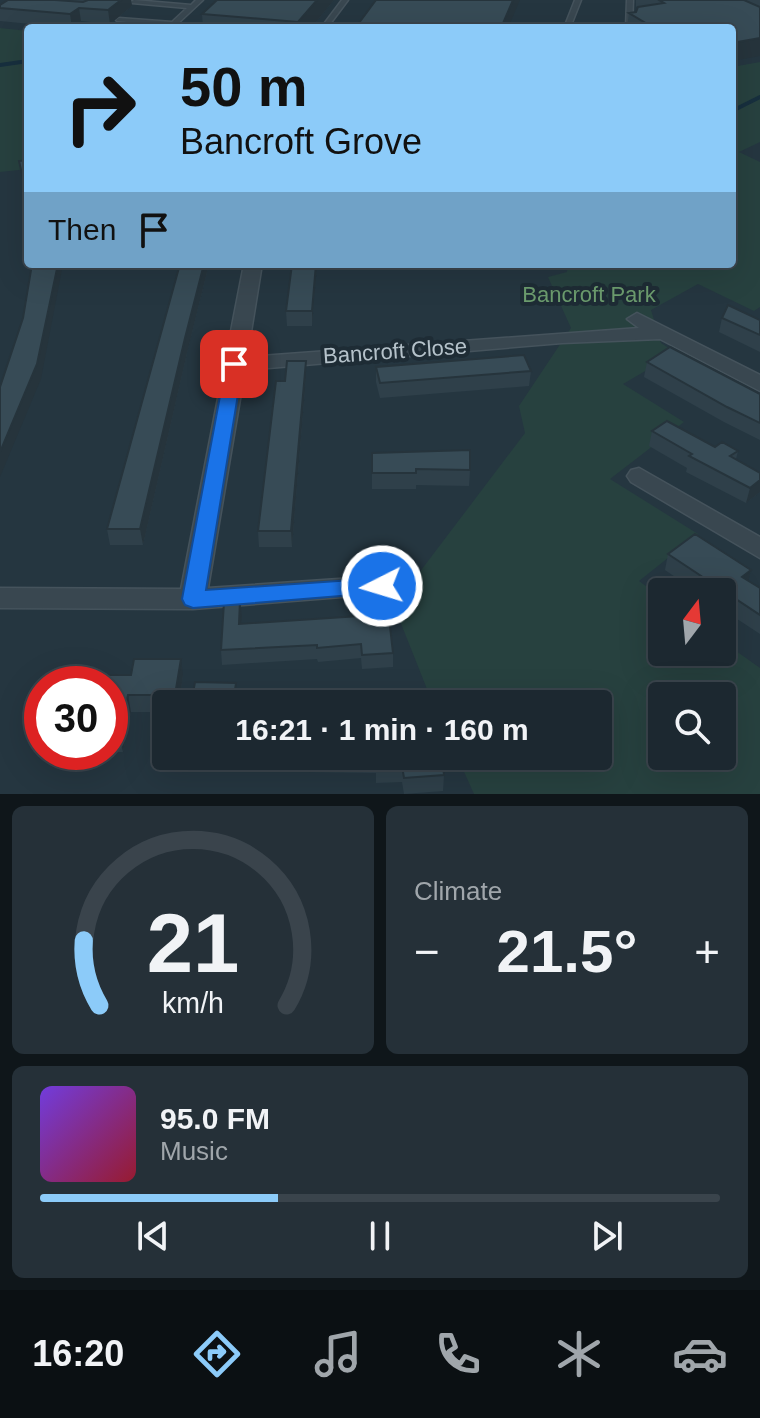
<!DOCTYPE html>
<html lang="en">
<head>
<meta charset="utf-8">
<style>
  :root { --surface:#1c2830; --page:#253038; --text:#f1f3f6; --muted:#a0a6ab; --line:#3a444c; --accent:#8ccbf9 }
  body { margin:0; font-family:Helvetica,sans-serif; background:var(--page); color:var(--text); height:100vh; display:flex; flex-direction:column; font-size:30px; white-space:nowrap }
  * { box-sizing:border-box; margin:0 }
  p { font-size:26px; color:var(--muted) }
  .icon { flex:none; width:44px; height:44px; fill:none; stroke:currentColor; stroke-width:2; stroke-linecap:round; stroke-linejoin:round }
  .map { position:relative; height:794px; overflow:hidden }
  .drawer { display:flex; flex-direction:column; gap:12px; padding:12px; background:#0f161a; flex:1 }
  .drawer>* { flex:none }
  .hud { position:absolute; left:24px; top:24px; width:712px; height:244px; border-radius:8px; box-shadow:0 8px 32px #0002,0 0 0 2px var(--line); background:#8ccbf9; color:#111; overflow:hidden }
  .needle { width:52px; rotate:16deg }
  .controls { position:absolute; left:648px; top:578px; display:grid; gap:16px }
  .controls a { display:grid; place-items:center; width:88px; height:88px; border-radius:8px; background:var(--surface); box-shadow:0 8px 32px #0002,0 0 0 2px var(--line); font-size:40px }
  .speed { position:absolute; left:24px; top:666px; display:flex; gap:16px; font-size:40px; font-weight:700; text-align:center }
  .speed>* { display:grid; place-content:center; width:104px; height:104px; border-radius:50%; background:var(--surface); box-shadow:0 8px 32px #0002,0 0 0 2px var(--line); line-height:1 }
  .speed .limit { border:12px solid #d22; background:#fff; color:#111 }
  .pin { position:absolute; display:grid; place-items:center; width:68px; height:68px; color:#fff; margin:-34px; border-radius:16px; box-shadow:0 4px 12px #0006 }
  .me { position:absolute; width:88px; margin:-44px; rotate:265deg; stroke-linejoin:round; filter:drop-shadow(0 0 6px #0008) }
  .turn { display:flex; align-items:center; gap:28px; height:168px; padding:0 24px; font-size:36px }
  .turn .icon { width:104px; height:104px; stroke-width:2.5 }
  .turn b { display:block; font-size:56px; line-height:68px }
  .then { display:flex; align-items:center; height:76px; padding:0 24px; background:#0003; gap:16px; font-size:30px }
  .big { font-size:60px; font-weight:600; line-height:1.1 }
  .drawer .widget { flex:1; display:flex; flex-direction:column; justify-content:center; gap:12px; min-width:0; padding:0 28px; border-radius:12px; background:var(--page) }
  .drawer .dial { align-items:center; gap:0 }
  .dial svg { height:208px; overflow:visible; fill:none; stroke:var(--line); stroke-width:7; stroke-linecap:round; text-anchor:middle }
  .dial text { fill:var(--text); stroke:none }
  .song { display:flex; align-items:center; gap:24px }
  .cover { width:96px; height:96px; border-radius:12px; background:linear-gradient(135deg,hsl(260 70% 55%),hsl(350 70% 35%)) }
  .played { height:8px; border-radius:4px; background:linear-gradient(90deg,var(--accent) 35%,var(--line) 35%) }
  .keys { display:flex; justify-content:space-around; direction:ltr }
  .heat { display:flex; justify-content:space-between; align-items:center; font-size:44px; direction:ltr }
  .drawer .tiles { flex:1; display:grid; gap:12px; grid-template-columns:1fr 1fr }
  .widget:last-child { grid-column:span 2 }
  .trip { position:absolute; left:152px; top:690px; width:460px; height:80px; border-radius:8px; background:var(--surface); box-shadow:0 8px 32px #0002,0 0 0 2px var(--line); font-weight:600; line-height:80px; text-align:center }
  .menu { display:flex; height:128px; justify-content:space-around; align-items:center; background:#0b1013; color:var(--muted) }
  .menu .icon { width:56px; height:56px }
  .menu .on { color:var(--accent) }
  .menu b { font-size:36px; color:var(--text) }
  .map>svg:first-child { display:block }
  .green { fill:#27413f; fill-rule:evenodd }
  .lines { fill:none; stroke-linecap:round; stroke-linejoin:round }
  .stream { stroke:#172f3e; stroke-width:4 }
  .service-casing { stroke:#45535c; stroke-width:3 }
  .minor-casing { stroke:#45535c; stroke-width:3 }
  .service { fill:#394750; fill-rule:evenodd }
  .minor { fill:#394750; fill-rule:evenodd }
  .wall { fill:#2f404a }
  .shaded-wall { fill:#26343c }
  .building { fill:#374b56; stroke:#26343c; stroke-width:2 }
  .route { fill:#1a73e8; stroke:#114b97; stroke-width:2 }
  .labels { text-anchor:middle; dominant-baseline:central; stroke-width:8; stroke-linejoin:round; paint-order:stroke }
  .park-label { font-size:22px; fill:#6c9c6e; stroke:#1e2c35 }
  .street-label { font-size:22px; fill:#b5c2ca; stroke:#1e2c35 }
</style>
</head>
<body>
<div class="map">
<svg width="760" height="794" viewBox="0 0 760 794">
  <rect width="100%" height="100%" fill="#253640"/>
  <path class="green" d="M0 28 28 31V169L0 172Z
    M760 62V142L739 152 760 162V307L754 311 698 284 651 310 661 343 676 353 623 384 684 422 610 479 698 534 639 581 662 598V652H722V641L760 668V794H474L457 756H598V704H433L394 606 525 433 519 406 571 328 548 277 567 272 568 264H732V67ZM662 696H722V756H662Z"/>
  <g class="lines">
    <path class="stream" d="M0 65 28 61
      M732 111 760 97"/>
    <defs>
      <path id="service" d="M134 0 191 5 196 0H203L173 28H166L168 26 117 21 116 20 119 18 172 22 187 8 132 3 131 2Z
        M342 0H348L327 28H321Z
        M575 0H581L570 28H564Z
        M627 0H633L632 28H626Z"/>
      <path id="minor" d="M244 264H262L247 357 639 328 627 319 637 313 760 375V391L660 339 562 343 245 370 208 588 383 576 392 579 396 586 392 593 193 609 0 608V588L181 589Z
        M639 468 760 537V558L631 482 627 476 631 470Z"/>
    </defs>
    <use href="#service" class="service-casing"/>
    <use href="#minor" class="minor-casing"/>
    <use href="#service" class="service"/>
    <use href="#minor" class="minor"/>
  </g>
  <path class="wall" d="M8 0H131L132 6 110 24 81 21 72 28 0 21V5Z
    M217 0H334L311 28H203L202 14Z
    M636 0H760V56L732 28H627L629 13 636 12 637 7 636 6Z
    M180 264H209L187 353 143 545H110L107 529Z
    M317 264 312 326H287L286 311Z
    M722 318 760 320V352L719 332Z
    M647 362 760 394V440L724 422 644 377Z
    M376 367 531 371 529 386 380 398 376 382Z
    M306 376 292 547H259L258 531 285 381Z
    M652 431 715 447 738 451 736 459 760 473V492L746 503 686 472 687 468 649 446Z
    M372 453 470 470 469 486 416 485V489H372Z
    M668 554 751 570 748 580 760 588V634L722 609V592H697L665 570Z
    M240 601 241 624 358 616 393 653V667L362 669 361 658 318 662 317 659 222 665 221 650Z
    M131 675H183L179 704H166V712H131L123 752H65H110V684Z
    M187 756H442L444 775 443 791 404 794 402 782 376 783V773L308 772 307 767 257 766 256 758 187 757Z"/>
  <path class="shaded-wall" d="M121 0H131L132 6 110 24 108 10Z
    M317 0H334L311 28H298V22Z
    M513 0H520L508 28H501Z
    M79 8 81 21 72 28 70 14Z
    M760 38V56L732 61V43Z
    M58 264H63L41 379 0 477V452Z
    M204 264H209L187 353 143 545 140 529 185 338Z
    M316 264H317L312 326V311Z
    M306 361V376L292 547 291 531Z
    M760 480V492L746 503 750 488Z
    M751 570 747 586 742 577Z
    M240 601 242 616 240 638 239 624Z
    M181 659 183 675 179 704H176L175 695Z
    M128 695 131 712 123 752 119 736Z"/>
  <path class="building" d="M8 0H55L83 2 88 0H121L108 10 79 8 70 14 0 8V5Z
    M217 0H317L298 22 202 14Z
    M376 0H513L501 28 356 27Z
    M659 0H744L760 7V38L732 43V28H654L629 13 636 12 638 7 664 3Z
    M28 160V200L19 161Z
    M32 264H58L37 364 0 452V387L23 318Z
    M180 264H204L185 338 140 529H107Z
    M292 264H316L312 311H286Z
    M728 305 760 320V335L722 318Z
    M670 347 760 394V423L727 407 647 362Z
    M524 355 531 371 380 383 376 367Z
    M287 361H306L291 531H258L276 381H285Z
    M667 421 715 447 722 442 738 451 730 456 760 473V480L750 488 689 456 692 454 652 431Z
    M470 450V470L416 469V473H372V453Z
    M695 534 751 570 742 577 760 588V615L668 554Z
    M240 601 239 624 359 616 358 611 388 609 393 653 362 655 361 644 317 648V645L221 650 224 602Z
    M134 659H181L175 695H128L119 736H110V684H74L76 675H131Z
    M195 682 236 683 235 690 303 691V696H352V704H191Z
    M307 756H442L444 775 404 778 402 766 376 767 375 756Z"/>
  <path class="route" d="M234 359 243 364 206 590 382 578 390 581 393 586 390 592 193 608 185 605 182 599 226 364Z"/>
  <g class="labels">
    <g class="park-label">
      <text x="589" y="294">Bancroft Park</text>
    </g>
    <g class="street-label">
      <text transform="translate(395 351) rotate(-4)">Bancroft Close</text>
    </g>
  </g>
</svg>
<div class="controls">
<a><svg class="needle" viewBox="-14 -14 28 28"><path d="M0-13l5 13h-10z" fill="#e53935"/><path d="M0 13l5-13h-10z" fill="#a0a6ab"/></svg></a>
<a><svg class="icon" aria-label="search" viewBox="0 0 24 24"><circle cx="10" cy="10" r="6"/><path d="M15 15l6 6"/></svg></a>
</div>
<div class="speed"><div class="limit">30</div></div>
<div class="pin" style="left:234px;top:364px;background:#d93025"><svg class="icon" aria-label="arrive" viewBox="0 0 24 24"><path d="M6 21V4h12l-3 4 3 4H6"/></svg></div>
<svg class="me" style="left:382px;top:586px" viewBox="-20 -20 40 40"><circle r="17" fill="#1a73e8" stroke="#fff" stroke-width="3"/><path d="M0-11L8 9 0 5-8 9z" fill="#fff"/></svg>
<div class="trip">16:21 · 1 min · 160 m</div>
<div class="hud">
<div class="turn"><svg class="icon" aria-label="right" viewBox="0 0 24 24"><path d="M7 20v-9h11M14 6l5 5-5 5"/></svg><div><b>50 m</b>Bancroft Grove</div></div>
<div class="then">Then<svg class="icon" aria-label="arrive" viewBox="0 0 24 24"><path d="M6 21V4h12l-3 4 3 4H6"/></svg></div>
</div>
</div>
<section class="drawer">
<div class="tiles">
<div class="widget dial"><svg viewBox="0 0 100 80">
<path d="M14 69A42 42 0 1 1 86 69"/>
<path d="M14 69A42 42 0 0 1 8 44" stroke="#8ccbf9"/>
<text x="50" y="56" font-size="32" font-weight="700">21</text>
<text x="50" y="72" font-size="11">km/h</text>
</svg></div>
<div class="widget"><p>Climate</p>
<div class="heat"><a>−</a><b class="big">21.5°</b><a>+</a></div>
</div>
<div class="widget">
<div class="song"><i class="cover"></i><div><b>95.0 FM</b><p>Music</p></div></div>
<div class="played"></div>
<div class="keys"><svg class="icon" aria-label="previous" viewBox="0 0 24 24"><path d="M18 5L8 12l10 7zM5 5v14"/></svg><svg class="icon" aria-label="pause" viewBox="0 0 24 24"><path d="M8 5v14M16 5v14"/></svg><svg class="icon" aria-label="next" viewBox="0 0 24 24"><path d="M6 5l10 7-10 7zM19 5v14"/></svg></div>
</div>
</div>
</section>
<nav class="menu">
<b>16:20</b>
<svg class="icon on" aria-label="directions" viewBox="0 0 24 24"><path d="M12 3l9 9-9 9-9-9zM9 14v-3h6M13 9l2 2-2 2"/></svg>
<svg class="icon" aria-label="music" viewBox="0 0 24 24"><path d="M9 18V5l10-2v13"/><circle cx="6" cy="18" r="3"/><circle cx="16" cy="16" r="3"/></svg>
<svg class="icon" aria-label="phone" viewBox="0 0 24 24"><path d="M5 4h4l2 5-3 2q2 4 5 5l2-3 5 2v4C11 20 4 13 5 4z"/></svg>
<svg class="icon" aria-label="climate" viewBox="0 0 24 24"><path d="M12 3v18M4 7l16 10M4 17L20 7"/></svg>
<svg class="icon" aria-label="car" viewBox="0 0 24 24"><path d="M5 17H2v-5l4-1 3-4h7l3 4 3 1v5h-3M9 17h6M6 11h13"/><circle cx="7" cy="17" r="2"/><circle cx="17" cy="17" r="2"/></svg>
</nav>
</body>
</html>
